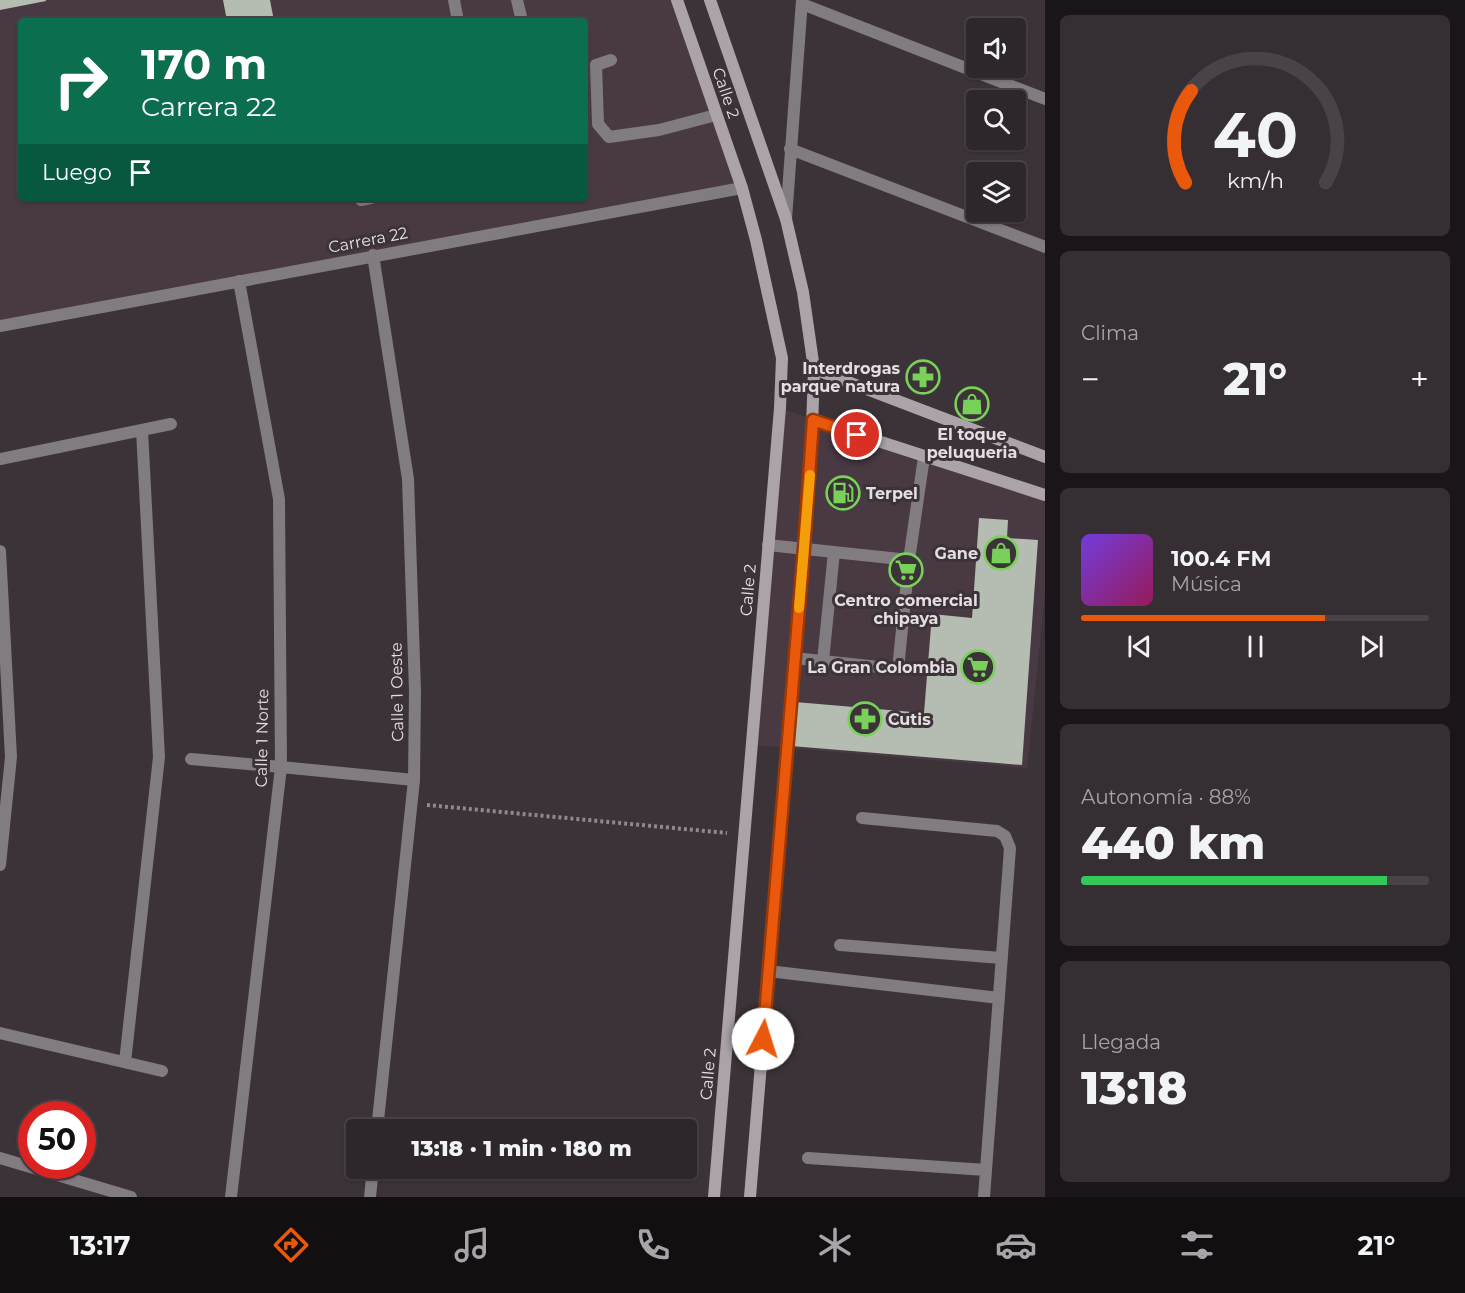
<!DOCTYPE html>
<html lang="es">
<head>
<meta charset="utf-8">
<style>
  :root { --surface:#2d262b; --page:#352e33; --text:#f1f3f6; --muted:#a7a5a9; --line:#484347; --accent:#ea580c }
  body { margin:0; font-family:Montserrat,sans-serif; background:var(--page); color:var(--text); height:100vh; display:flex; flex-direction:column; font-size:22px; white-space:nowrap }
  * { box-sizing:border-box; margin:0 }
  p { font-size:20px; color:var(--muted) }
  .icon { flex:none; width:33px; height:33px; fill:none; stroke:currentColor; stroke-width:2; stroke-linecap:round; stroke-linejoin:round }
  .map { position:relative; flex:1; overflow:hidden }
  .drawer { display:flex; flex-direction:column; gap:15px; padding:15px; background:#191518; width:420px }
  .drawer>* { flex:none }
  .guide { position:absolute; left:18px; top:18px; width:570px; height:183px; border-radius:6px; box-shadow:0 2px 4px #0004,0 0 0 2px var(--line); background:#0b6e4f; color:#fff; overflow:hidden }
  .tools { position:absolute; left:966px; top:18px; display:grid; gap:12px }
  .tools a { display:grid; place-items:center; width:60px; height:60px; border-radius:6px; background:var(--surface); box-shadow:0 2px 4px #0004,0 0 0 2px var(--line); font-size:30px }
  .speed { position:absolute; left:18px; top:1101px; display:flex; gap:12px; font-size:30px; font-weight:700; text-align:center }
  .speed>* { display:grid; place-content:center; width:78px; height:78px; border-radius:50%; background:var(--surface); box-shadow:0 2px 4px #0004,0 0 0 2px var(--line); line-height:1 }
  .speed .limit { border:9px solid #d22; background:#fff; color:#111 }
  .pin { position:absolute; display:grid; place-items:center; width:51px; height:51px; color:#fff; margin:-26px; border:3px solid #fff; border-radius:50%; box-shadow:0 2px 6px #0007 }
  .me { position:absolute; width:66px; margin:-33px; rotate:5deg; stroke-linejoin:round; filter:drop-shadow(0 0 4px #0008) }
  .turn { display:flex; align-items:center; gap:21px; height:126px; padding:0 24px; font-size:27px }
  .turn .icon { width:78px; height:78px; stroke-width:2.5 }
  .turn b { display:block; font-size:42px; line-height:51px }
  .then { display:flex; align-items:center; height:57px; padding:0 24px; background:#0003; gap:12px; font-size:22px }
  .big { font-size:45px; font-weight:800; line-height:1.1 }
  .drawer .card { flex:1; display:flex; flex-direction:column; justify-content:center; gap:9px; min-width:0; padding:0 21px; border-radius:9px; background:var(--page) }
  .drawer .dial { align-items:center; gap:0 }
  .dial svg { height:156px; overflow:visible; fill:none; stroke:var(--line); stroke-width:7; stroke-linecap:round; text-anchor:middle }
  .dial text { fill:var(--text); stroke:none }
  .song { display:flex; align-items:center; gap:18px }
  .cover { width:72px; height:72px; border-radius:9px; background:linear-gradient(135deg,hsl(260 70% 55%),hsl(330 70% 35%)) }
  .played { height:6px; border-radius:3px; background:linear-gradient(90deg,var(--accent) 70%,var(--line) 70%) }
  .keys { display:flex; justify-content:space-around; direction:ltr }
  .heat { display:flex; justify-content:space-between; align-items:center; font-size:33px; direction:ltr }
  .charge { height:9px; border-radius:4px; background:linear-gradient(90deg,#34c759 88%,var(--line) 0) }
  .trip { position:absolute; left:346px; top:1119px; width:351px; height:60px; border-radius:6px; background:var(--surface); box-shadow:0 2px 4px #0004,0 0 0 2px var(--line); font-weight:800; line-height:60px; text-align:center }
  .menu { display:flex; height:96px; justify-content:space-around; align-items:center; background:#120f11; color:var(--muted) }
  .menu .icon { width:42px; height:42px }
  .menu .current { color:var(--accent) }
  .menu b { font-size:27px; color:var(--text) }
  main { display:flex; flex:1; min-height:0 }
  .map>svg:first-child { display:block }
  .built { fill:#483943; fill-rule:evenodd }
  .building { fill:#b5bdb3 }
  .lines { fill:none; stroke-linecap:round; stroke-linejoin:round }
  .path { stroke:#8f888c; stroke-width:4; stroke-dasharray:3 3; stroke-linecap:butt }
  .lane { stroke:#817c7f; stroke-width:12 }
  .street { stroke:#817c7f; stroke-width:12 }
  .secondary { stroke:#aba3a8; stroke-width:12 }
  .route-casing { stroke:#983908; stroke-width:15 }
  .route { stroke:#ea580c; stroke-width:10 }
  .slow { stroke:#f59e0b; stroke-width:10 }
  .labels { text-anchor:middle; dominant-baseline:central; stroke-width:6; stroke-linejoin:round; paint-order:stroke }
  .street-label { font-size:16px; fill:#e4dee1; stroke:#3c3339 }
  .poi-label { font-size:16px; font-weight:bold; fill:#e4dee1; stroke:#3c3339; text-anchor:end }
</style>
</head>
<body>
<main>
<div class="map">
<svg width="1045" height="1197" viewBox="0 0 1045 1197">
  <rect width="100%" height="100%" fill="#3c3339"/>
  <path class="built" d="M0 0H677L742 188 0 326ZM21 21H585V198H21Z
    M780 408 924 457 1045 495V596L1027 768 752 745Z"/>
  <path class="building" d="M0 0H46V1L0 10Z
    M223 0H270L274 21H227Z
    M979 518 1008 520 1007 538 1038 540 1022 765 791 746 795 702 924 713 932 614 972 618Z"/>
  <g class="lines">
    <path class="path" d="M427 805 727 833"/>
    <path class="lane" d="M454 0 458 21
      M517 0 522 21
      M611 60 596 65 598 124 609 137 659 130 716 115
      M361 200 371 198
      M0 459 171 424
      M768 545 909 560
      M0 551 11 757 0 865
      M794 658 898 669 909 560 924 457
      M823 661 834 552
      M191 759 281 767
      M862 818 997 831 1005 836 1010 848 984 1197
      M840 945 1001 958
      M768 971 999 998
      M0 1033 162 1071
      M125 1062 159 757 142 430
      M808 1158 986 1170"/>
    <path class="street" d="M802 4 1045 99
      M790 149 1045 247
      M786 219 802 0
      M373 255 408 479 415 691 414 780 377 1130
      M0 326 742 188
      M281 767 414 780
      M0 1158 131 1197
      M231 1197 281 767 279 499 239 281
      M370 1197 373 1168"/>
    <path class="secondary" d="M677 0 742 188 756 240 782 358 780 408 714 1197
      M710 0 786 219 803 292 814 369 811 458 750 1197
      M814 369 1045 457
      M813 420 1045 495"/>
  </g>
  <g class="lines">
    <defs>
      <path id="route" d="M763 1039 804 548 813 420 857 435"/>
    </defs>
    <use href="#route" class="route-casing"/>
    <use href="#route" class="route"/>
    <path class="slow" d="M799 608 810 475"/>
  </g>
  <defs>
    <symbol id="pharmacy-ring" viewBox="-11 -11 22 22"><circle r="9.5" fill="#3c3339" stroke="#78d158" stroke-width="1.5"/><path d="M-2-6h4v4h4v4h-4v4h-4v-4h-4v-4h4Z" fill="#78d158"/></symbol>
    <symbol id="shop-ring" viewBox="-11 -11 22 22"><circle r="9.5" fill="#3c3339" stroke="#78d158" stroke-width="1.5"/><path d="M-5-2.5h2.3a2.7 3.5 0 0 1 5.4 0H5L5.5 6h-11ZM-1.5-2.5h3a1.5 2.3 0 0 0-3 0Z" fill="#78d158"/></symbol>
    <symbol id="fuel-ring" viewBox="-11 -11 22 22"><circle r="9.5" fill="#3c3339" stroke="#78d158" stroke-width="1.5"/><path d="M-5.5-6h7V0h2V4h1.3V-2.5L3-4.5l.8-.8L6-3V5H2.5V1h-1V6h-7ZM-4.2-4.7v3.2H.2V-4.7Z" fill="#78d158"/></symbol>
    <symbol id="supermarket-ring" viewBox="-11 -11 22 22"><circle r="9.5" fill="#3c3339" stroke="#78d158" stroke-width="1.5"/><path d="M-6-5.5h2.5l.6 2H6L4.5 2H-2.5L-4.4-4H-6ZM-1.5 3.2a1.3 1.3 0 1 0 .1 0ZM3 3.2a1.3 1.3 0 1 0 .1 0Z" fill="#78d158"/></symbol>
  </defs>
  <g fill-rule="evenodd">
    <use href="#pharmacy-ring" x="904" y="358" width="38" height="38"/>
    <use href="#shop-ring" x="953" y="385" width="38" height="38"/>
    <use href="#fuel-ring" x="824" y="474" width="38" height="38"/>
    <use href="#shop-ring" x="982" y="534" width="38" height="38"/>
    <use href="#supermarket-ring" x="887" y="551" width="38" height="38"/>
    <use href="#supermarket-ring" x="959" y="648" width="38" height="38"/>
    <use href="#pharmacy-ring" x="846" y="700" width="38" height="38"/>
  </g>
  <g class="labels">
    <g class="street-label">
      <text transform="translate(726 93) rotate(71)">Calle 2</text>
      <text transform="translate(368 240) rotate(-11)">Carrera 22</text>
      <text transform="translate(748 590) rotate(-85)">Calle 2</text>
      <text transform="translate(397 692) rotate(-91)">Calle 1 Oeste</text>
      <text transform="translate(262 738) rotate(-89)">Calle 1 Norte</text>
      <text transform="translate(708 1074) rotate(-85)">Calle 2</text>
    </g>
    <g class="poi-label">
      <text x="900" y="368">Interdrogas<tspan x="900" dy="18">parque natura</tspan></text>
      <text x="972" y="434" text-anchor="middle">El toque<tspan x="972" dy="18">peluqueria</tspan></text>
      <text x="866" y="493" text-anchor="start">Terpel</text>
      <text x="978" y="553">Gane</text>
      <text x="906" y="600" text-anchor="middle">Centro comercial<tspan x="906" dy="18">chipaya</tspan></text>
      <text x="955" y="667">La Gran Colombia</text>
      <text x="888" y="719" text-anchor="start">Cutis</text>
    </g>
  </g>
</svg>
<div class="tools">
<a><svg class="icon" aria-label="sound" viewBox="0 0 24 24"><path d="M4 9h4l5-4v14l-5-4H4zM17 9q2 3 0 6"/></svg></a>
<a><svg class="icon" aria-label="search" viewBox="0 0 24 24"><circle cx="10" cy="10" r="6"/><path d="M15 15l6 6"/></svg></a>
<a><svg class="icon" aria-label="layers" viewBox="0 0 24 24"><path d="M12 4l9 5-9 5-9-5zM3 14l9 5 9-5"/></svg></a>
</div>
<div class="speed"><div class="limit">50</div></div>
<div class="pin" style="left:857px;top:435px;background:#d93025"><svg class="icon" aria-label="arrive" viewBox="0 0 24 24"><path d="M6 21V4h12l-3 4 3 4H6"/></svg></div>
<svg class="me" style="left:763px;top:1039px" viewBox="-20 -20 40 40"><circle r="19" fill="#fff"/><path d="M0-13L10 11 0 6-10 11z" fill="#ea580c"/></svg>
<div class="trip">13:18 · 1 min · 180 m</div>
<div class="guide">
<div class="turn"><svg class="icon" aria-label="right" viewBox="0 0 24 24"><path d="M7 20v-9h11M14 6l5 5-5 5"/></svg><div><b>170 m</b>Carrera 22</div></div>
<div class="then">Luego<svg class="icon" aria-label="arrive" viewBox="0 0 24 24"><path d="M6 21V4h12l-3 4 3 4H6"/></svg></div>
</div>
</div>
<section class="drawer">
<div class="card dial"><svg viewBox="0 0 100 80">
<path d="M14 69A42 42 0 1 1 86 69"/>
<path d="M14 69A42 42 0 0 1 17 22" stroke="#ea580c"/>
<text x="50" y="56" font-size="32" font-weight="700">40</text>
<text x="50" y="72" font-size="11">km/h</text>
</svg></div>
<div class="card"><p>Clima</p>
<div class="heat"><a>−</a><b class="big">21°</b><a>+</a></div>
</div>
<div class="card">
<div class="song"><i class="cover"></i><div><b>100.4 FM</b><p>Música</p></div></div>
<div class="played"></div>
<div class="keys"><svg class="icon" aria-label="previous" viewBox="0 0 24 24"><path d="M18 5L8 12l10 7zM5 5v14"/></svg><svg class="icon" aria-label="pause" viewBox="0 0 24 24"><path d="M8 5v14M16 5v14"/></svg><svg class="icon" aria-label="next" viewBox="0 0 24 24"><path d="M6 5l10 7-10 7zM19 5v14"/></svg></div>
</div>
<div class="card"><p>Autonomía · 88%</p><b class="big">440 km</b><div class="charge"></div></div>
<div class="card"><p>Llegada</p><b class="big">13:18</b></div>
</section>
</main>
<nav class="menu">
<b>13:17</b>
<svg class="icon current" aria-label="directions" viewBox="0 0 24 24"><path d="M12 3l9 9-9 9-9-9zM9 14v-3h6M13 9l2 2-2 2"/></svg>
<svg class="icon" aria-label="music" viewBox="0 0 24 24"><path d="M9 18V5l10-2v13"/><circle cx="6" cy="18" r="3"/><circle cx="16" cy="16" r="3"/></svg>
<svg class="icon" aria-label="phone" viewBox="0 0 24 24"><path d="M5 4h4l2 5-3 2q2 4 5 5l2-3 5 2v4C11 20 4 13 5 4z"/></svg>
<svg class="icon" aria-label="climate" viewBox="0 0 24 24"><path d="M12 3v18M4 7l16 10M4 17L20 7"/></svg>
<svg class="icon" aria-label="car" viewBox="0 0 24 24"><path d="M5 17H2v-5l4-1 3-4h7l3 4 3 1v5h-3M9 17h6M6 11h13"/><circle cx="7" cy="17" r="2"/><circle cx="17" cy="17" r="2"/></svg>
<svg class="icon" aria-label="filters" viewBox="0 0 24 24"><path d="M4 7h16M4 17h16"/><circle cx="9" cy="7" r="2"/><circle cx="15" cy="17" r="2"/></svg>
<b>21°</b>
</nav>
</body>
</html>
